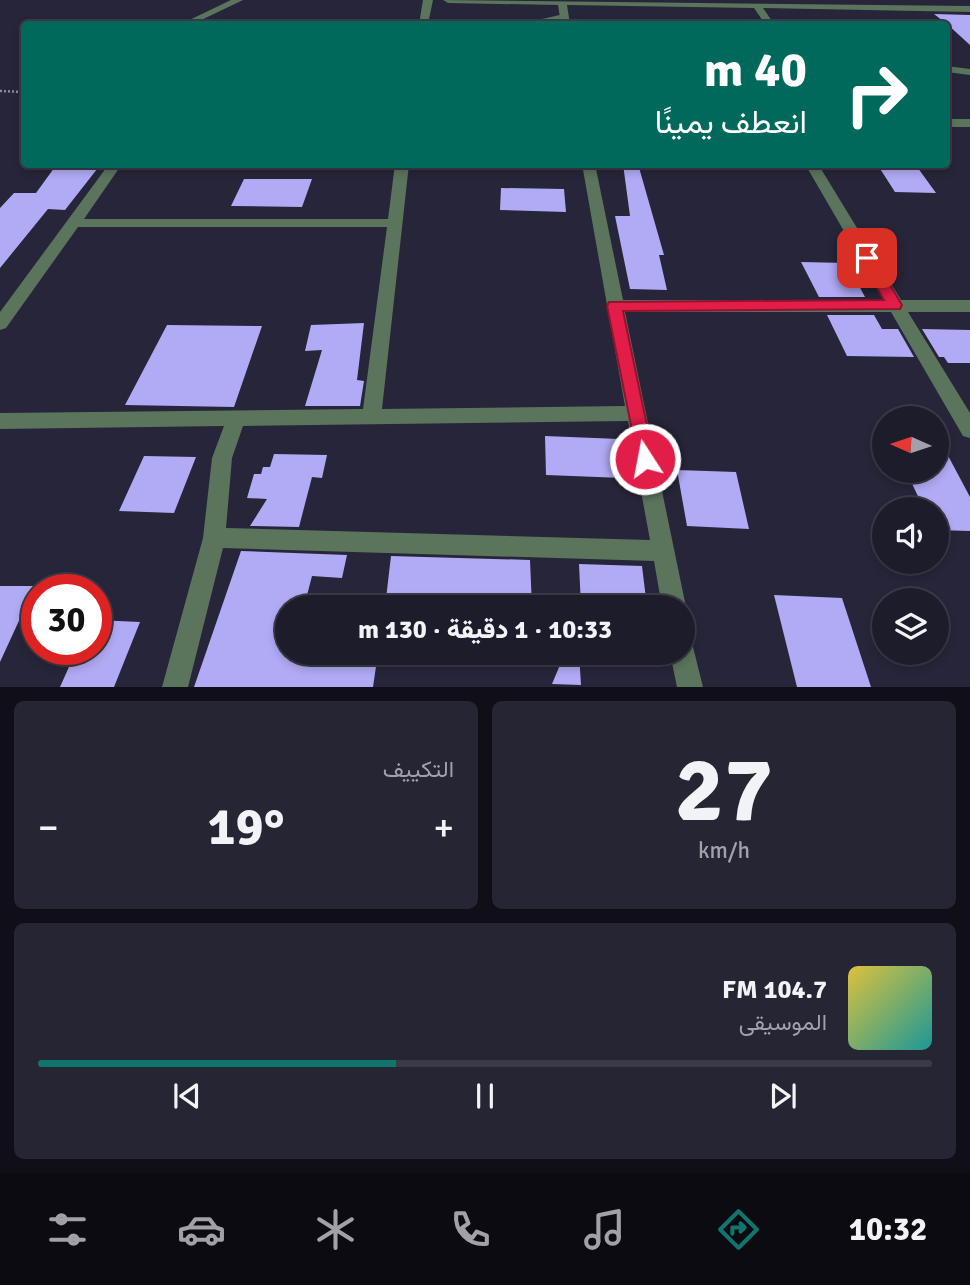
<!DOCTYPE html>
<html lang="ar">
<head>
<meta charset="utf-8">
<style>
  :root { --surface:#1d1c2b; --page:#252533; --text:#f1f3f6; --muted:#a0a1a9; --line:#3b3a47; --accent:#0f766e }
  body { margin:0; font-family:Signika,Vazirmatn,sans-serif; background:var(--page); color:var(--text); direction:rtl; height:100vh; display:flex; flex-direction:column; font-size:26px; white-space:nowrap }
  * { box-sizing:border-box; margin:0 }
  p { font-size:23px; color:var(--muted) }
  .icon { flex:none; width:38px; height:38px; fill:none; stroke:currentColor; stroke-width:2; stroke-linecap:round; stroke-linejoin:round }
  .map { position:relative; height:687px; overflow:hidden; direction:ltr }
  .sheet { display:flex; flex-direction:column; gap:14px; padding:14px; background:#100f18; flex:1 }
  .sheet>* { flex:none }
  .banner { position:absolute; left:21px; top:21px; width:929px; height:147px; border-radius:7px; box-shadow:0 4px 10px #0003,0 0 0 2px var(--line); direction:rtl; background:#00695c; color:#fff; overflow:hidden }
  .needle { width:46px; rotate:273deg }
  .fabs { position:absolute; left:872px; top:406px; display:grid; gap:14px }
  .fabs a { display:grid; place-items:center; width:77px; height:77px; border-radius:50%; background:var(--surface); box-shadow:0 4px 10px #0003,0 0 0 2px var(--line); font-size:35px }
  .speed { position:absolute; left:21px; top:574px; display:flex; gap:14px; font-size:35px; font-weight:700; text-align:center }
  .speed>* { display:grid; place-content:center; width:91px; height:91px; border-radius:50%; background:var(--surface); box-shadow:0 4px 10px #0003,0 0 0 2px var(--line); line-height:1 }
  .speed .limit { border:10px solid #d22; background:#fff; color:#111 }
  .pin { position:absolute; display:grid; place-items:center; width:60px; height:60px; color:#fff; margin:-30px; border-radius:14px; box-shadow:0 4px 10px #0006 }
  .me { position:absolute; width:77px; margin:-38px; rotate:349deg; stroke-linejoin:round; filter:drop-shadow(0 0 5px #0008) }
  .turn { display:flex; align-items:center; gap:24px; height:147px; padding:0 28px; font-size:32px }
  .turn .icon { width:91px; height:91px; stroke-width:2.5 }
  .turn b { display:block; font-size:49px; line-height:60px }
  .big { font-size:52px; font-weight:800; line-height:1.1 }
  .sheet .card { flex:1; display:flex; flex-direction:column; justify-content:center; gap:10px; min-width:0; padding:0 24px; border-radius:10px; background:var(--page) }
  .sheet .dial { align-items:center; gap:0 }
  .dial b { font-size:91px; line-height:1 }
  .song { display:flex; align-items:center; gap:21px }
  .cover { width:84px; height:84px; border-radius:10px; background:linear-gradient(135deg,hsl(50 70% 55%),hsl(180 70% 35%)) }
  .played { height:7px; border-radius:4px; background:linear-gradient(90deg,var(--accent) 40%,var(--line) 40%) }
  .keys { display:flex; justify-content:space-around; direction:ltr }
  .heat { display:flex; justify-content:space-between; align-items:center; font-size:38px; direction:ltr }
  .sheet .tiles { flex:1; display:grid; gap:14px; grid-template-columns:1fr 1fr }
  .card:last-child { grid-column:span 2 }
  .trip { position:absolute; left:275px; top:595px; width:420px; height:70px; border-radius:35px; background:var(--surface); box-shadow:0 4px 10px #0003,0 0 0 2px var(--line); font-weight:800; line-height:70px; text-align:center; direction:rtl }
  .dock { display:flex; height:112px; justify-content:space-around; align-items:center; background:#0c0b11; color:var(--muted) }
  .dock .icon { width:49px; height:49px }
  .dock .on { color:var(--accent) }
  .dock b { font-size:32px; color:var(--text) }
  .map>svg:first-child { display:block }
  .building { fill:#b1aaf5 }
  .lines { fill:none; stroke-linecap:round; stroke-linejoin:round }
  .path { stroke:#8c8b9b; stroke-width:2.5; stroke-dasharray:2 2; stroke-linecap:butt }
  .service { fill:#5b745c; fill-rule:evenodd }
  .minor { fill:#5b745c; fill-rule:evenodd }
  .route { fill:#e11d48; stroke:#92132f; stroke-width:2 }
</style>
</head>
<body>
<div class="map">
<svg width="970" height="687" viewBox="0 0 970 687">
  <rect width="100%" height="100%" fill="#272539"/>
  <path class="building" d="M934 14 970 15V45L947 24Z
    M57 164H101L65 210 48 209 0 268V208L14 193H36Z
    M623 164H638L664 255H659L667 290 630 289 615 216H630Z
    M877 164H915L936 193 895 192Z
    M244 179H312L302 207 231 206Z
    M501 188 564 189 566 212 500 210Z
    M801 262 847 263 865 297H819Z
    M827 315H874L882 329H898L914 357 847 356Z
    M364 323 357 380 364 381 360 406H305L322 350 305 351 311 325Z
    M167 325 262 326 234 407 125 405Z
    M922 329 970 330V363H948L944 357H939Z
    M936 433 970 497V531L936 530V509H924L906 471H936Z
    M545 436 619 439 623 478 546 475Z
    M274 454 327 455 322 478 312 477 299 527 250 526 267 499 247 498 254 474H261L263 467H270Z
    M144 456 196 457 174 513 119 511Z
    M677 470 736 472 749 529 687 526Z
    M241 551 347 555 342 578 312 576 304 607H287V653H378L373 687H194Z
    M391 556 530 560 532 607H385Z
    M579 564 642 566 647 607H581Z
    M0 586H35L0 662Z
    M774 595 842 598 871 687H797Z
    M96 620 140 622 114 687H60L77 649H96Z
    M565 653H579L581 685 552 684Z"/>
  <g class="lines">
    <path class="path" d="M0 91 24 92"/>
    <path class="service" d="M564 14 567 15V19L538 24H520Z"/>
    <path class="minor" d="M231 0H243L193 24H181Z
      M423 0H433L428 24H419Z
      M443 0 970 6V12L763 8 774 24H765L754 8 567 5 570 24H561L558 5 448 3Z
      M947 66 970 69V75L947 72Z
      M947 119H970V127H947Z
      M109 164H122L84 219H388L395 164H409L382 409 625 406 582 164H595L623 300H884L805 164H818L901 300H970V312H908L970 413V438L963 436 891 312H625L686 607 682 615V607H662L654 561 223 548 188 687H162L203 538 212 458 224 426 0 429V413L363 409 387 227H78L6 328 0 330V312ZM628 421 650 540 226 528 232 458 243 426Z
      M682 636 691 639 703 687H677L670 653H682Z"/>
  </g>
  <path class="route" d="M867 254 872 255 902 305 900 309 623 311 654 459 652 465H639L607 306 609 302 884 300 860 258Z"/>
</svg>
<div class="fabs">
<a><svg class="needle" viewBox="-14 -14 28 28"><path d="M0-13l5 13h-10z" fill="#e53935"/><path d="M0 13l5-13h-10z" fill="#a0a1a9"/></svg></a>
<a><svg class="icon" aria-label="sound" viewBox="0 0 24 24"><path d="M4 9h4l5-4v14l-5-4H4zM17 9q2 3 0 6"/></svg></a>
<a><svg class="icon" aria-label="layers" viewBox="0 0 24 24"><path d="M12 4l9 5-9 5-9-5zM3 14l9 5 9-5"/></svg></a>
</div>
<div class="speed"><div class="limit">30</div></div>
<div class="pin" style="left:867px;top:258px;background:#d93025"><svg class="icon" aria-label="arrive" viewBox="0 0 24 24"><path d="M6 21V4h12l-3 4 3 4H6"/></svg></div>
<svg class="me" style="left:645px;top:459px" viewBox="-20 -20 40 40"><circle r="17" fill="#e11d48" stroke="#fff" stroke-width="3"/><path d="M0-11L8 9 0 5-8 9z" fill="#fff"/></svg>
<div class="trip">10:33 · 1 دقيقة · 130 m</div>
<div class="banner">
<div class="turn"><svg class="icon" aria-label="right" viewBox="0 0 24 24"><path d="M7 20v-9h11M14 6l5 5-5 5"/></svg><div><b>40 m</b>انعطف يمينًا</div></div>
</div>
</div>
<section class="sheet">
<div class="tiles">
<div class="card dial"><b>27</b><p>km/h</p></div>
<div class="card"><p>التكييف</p>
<div class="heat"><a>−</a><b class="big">19°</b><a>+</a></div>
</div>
<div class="card">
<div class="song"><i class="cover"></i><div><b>104.7 FM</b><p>الموسيقى</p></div></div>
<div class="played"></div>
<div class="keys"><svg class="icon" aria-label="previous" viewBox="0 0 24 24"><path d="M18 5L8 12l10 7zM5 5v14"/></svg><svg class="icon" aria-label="pause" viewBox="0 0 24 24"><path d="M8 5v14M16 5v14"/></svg><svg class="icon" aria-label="next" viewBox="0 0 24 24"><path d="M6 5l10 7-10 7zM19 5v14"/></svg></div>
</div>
</div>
</section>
<nav class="dock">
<b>10:32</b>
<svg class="icon on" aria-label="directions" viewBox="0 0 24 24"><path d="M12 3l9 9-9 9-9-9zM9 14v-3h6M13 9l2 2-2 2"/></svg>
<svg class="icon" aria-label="music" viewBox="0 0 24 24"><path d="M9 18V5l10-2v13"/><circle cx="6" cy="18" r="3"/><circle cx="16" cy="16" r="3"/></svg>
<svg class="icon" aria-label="phone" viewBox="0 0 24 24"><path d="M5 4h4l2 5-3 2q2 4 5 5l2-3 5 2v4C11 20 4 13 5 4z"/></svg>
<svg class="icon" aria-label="climate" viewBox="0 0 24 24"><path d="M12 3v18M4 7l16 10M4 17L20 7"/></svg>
<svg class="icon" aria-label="car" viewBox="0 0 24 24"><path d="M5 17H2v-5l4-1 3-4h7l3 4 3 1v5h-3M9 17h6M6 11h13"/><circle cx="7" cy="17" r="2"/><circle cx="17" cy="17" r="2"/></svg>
<svg class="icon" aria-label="filters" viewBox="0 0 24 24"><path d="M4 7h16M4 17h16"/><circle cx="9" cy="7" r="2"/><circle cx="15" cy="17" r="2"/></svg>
</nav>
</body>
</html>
